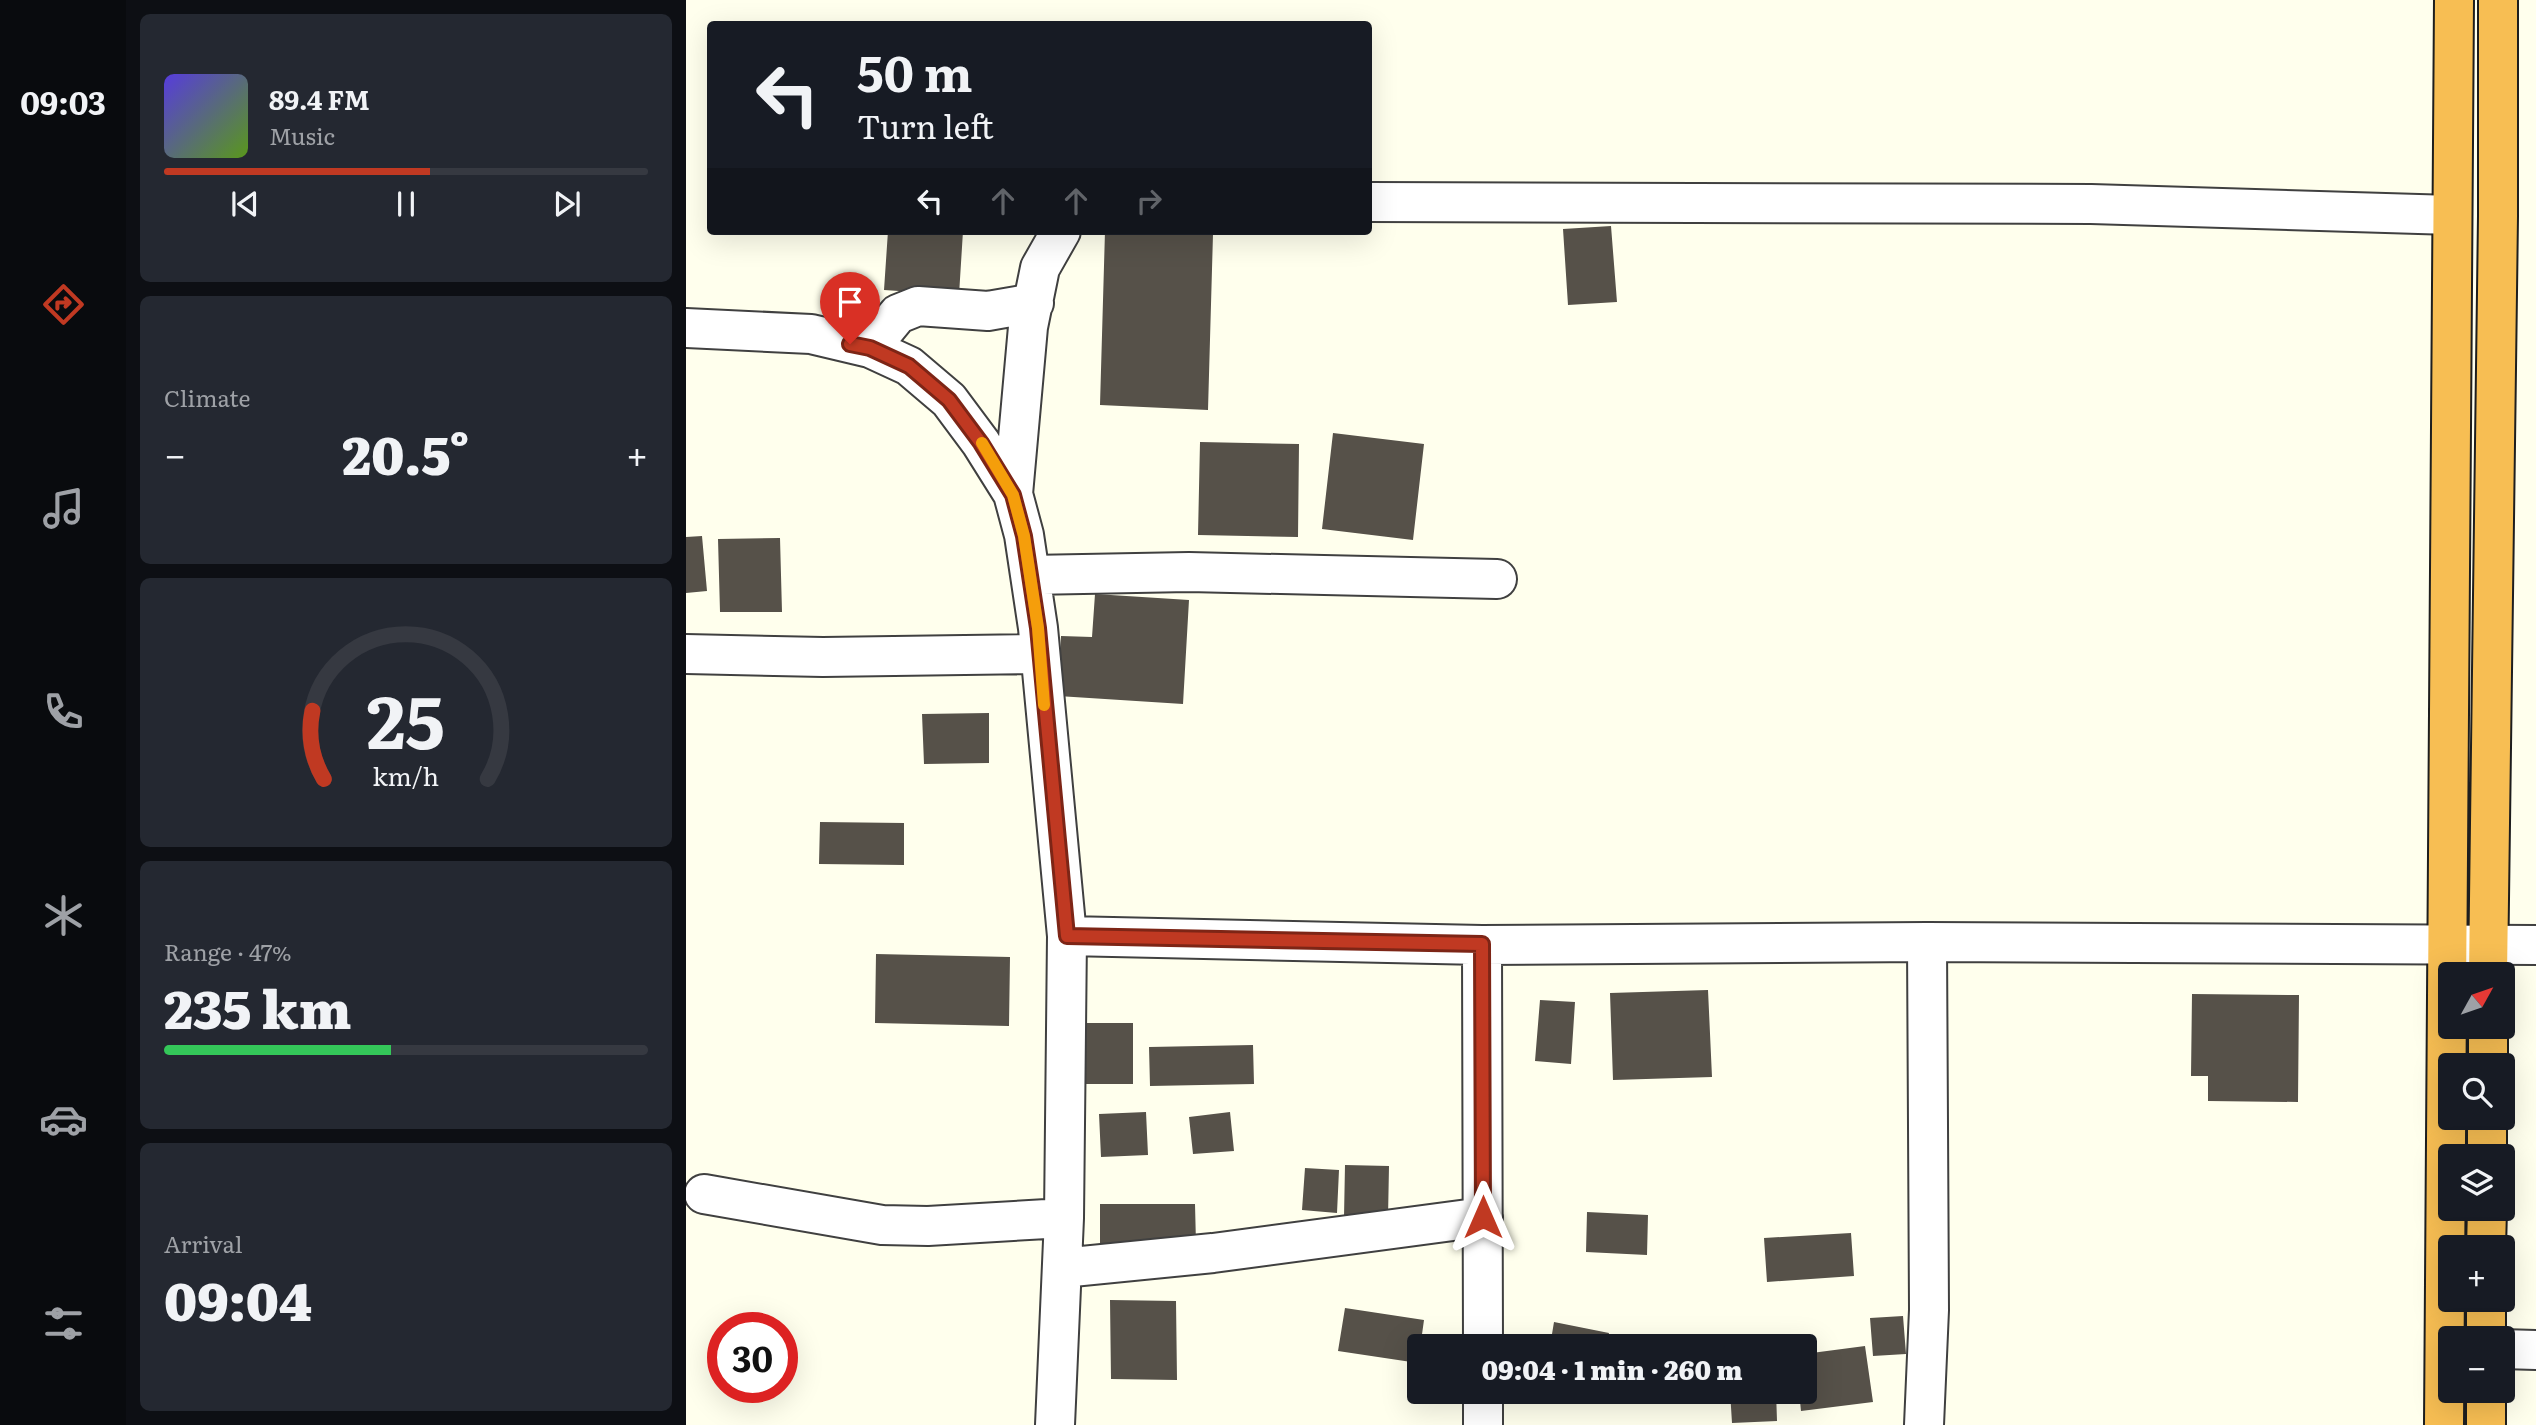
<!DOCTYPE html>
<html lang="en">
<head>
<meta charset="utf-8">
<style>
  :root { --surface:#171b24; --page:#242831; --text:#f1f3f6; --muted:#9ea1a6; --line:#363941; --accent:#c03922 }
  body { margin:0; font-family:Literata,serif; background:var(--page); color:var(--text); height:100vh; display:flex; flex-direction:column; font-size:26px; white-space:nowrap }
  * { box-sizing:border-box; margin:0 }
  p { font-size:23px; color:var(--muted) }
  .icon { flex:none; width:38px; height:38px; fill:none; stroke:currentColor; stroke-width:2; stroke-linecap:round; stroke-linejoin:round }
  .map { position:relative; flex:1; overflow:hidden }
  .side { display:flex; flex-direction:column; gap:14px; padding:14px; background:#0d0f14; width:560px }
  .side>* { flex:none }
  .banner { position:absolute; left:21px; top:21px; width:665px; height:214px; border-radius:7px; box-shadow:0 7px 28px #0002; background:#171b24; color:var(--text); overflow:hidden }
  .needle { width:46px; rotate:50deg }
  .fabs { position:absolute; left:1752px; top:962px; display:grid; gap:14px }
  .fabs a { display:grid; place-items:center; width:77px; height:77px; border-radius:7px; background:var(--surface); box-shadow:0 7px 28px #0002; font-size:35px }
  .speed { position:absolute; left:21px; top:1312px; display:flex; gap:14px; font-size:35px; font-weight:700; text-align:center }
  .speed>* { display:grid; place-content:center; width:91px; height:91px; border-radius:50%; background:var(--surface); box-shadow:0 7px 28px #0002; line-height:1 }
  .speed .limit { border:10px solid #d22; background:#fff; color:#111 }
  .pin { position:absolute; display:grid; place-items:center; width:60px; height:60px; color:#fff; margin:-72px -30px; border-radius:50% 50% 50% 0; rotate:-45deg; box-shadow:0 0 7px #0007 }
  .pin .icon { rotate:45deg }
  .me { position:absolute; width:77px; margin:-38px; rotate:0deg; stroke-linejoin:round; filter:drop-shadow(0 0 5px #0008) }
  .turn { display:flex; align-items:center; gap:24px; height:147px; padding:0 35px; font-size:32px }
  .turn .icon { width:91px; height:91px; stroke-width:2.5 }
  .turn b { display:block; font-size:49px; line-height:60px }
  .lanes { display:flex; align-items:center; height:66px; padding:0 35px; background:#0003; justify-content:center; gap:35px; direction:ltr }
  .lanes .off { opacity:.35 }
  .big { font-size:52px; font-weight:800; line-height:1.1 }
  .side .widget { flex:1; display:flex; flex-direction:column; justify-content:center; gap:10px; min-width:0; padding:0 24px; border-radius:10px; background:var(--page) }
  .side .dial { align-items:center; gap:0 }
  .dial svg { height:182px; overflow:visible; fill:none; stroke:var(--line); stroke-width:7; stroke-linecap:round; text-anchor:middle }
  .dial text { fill:var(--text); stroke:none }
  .song { display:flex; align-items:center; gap:21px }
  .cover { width:84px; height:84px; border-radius:10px; background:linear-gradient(135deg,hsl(250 70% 55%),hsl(90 70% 35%)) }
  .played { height:7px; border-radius:4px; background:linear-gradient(90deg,var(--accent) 55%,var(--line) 55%) }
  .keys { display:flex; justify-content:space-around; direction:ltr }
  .heat { display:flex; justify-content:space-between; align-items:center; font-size:38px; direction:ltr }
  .charge { height:10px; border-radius:5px; background:linear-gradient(90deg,#34c759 47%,var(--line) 0) }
  .trip { position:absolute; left:721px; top:1334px; width:410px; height:70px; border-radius:7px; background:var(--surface); box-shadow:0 7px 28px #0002; font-weight:800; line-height:70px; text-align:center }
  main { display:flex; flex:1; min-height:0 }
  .menu { display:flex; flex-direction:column; width:126px; justify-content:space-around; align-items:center; background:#090b0e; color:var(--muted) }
  .menu .icon { width:49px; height:49px }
  .menu .on { color:var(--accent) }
  .menu b { font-size:32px; color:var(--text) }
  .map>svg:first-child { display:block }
  .building { fill:#565149 }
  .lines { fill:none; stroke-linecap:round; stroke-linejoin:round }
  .minor-casing { stroke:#404040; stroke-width:42 }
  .highway-casing { stroke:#1e1e1e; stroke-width:42 }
  .minor { stroke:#fff; stroke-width:38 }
  .highway { stroke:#f7be53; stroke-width:38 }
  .route-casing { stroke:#7d2516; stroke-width:18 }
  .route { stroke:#c03922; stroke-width:12 }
  .slow { stroke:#f59e0b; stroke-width:12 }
</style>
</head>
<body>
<main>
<nav class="menu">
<b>09:03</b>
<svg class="icon on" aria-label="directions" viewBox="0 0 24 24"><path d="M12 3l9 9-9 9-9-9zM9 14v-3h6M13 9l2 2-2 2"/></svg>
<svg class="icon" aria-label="music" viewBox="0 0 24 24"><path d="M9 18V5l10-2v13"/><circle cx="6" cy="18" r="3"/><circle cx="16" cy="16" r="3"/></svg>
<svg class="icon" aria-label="phone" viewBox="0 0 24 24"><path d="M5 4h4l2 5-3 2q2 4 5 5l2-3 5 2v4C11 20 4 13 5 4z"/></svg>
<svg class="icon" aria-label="climate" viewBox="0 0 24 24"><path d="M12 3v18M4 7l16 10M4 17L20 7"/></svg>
<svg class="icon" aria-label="car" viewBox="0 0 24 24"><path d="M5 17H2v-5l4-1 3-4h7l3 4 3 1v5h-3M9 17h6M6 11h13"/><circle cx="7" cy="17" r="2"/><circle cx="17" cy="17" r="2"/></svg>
<svg class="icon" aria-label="filters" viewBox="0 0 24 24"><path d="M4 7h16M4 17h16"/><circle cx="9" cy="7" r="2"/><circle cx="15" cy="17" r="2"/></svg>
</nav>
<section class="side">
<div class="widget">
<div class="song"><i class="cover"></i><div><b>89.4 FM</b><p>Music</p></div></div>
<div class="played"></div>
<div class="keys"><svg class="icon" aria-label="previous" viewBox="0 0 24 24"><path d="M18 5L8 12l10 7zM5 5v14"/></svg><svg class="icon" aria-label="pause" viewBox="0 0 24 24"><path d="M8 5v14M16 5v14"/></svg><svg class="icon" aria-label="next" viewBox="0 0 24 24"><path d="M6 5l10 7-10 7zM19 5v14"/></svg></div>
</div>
<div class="widget"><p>Climate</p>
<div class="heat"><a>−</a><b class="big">20.5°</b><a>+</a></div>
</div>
<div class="widget dial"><svg viewBox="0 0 100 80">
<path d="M14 69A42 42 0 1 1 86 69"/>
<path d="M14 69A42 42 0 0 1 9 39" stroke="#c03922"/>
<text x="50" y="56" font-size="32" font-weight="700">25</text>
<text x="50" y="72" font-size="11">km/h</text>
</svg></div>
<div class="widget"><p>Range · 47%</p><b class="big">235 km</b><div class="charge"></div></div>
<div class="widget"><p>Arrival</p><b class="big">09:04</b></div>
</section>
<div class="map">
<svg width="1850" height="1425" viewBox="0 0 1850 1425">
  <rect width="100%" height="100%" fill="#ffffed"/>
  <path class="building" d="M925 226 931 302 882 305 877 229Z
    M202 231H277L273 295 198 290Z
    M419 231 527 234 522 410 414 405Z
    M647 433 738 444 727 540 636 529Z
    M514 442 613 444 612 537 512 535Z
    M16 536 21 591 0 593V537Z
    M94 538 96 612H34L32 539Z
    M409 594 503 600 497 704 372 696 375 636 406 637Z
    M303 713V763L238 764 236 714Z
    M134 822 218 823V865L133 864Z
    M190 954 324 957 323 1026 189 1023Z
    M1022 990 1026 1077 927 1080 924 993Z
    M1506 994 1613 995 1612 1102 1522 1101V1076H1505Z
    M854 1000 889 1002 885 1064 849 1061Z
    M399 1023H447V1084H399Z
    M567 1045 568 1084 464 1086 463 1047Z
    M460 1112 462 1155 415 1157 413 1114Z
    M544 1112 548 1151 507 1154 503 1117Z
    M659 1165 703 1166 702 1218 658 1217Z
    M619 1168 653 1170 651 1213 616 1210Z
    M414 1204H509L510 1244H414Z
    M901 1212 962 1215 961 1255 900 1252Z
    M1165 1233 1168 1276 1081 1282 1078 1238Z
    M424 1300 490 1301 491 1380 425 1379Z
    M659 1308 738 1320 732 1363 652 1351Z
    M1217 1316 1220 1354 1187 1356 1184 1318Z
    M868 1322 923 1333 920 1346H864Z
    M1179 1346 1187 1402 1115 1411 1113 1391H1118V1354Z
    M1044 1391H1090L1091 1421 1046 1423Z"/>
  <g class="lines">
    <defs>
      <path id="minor" d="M682 202 1405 204 1766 215
        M0 328 125 334 184 348 223 366 263 400 295 443 327 494 338 535 352 628 381 936 378 1218 369 1425
        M184 348 212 314 232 306 302 311 348 303
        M327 494 342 327 354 268 375 231
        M344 575 503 572 811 579
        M0 654 137 657 354 654
        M381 936 796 945 1241 942 1850 945
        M796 945 797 1346
        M18 1194 196 1225 242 1226 378 1218
        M376 1268 527 1253 797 1217
        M1816 1349 1850 1350
        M797 1391V1425
        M1238 1425 1243 1310 1241 942"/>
      <path id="highway" d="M1802 975 1812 216V0
        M1802 1066V1027
        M1801 1157V1118
        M1800 1248 1801 1209
        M1800 1339V1300
        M1758 1425 1768 0
        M1800 1425V1391"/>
    </defs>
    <use href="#minor" class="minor-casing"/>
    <use href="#highway" class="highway-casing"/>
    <use href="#minor" class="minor"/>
    <use href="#highway" class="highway"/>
  </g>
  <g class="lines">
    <defs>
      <path id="route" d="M164 344 184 348 223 366 263 400 295 443 327 495 338 536 352 628 381 936 796 944 797 1217"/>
    </defs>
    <use href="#route" class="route-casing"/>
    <use href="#route" class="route"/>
    <path class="slow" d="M296 443 327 495 338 536 352 628 358 705"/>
  </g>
</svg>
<div class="fabs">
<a><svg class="needle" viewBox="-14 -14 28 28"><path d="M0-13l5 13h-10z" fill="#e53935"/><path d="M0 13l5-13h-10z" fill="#9ea1a6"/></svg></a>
<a><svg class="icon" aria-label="search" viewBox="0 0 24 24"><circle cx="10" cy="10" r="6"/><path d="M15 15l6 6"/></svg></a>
<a><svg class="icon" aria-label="layers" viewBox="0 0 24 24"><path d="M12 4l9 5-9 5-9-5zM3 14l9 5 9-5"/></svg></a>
<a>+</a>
<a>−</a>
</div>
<div class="speed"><div class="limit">30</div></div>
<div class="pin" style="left:164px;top:344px;background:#d93025"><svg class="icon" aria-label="arrive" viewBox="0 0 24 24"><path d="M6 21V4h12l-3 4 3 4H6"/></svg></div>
<svg class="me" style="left:797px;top:1217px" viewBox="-20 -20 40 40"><path d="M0-17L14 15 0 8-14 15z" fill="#c03922" stroke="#fff" stroke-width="4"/></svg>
<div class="trip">09:04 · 1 min · 260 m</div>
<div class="banner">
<div class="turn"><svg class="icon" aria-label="left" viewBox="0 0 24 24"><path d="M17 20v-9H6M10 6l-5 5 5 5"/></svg><div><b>50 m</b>Turn left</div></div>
<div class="lanes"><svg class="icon" aria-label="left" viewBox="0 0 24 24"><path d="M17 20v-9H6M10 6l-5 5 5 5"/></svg><svg class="icon off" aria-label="ahead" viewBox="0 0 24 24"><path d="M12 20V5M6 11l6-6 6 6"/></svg><svg class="icon off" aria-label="ahead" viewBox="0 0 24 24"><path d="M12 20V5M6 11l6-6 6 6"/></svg><svg class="icon off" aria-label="right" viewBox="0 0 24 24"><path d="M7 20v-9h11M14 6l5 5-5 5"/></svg></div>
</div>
</div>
</main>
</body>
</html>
